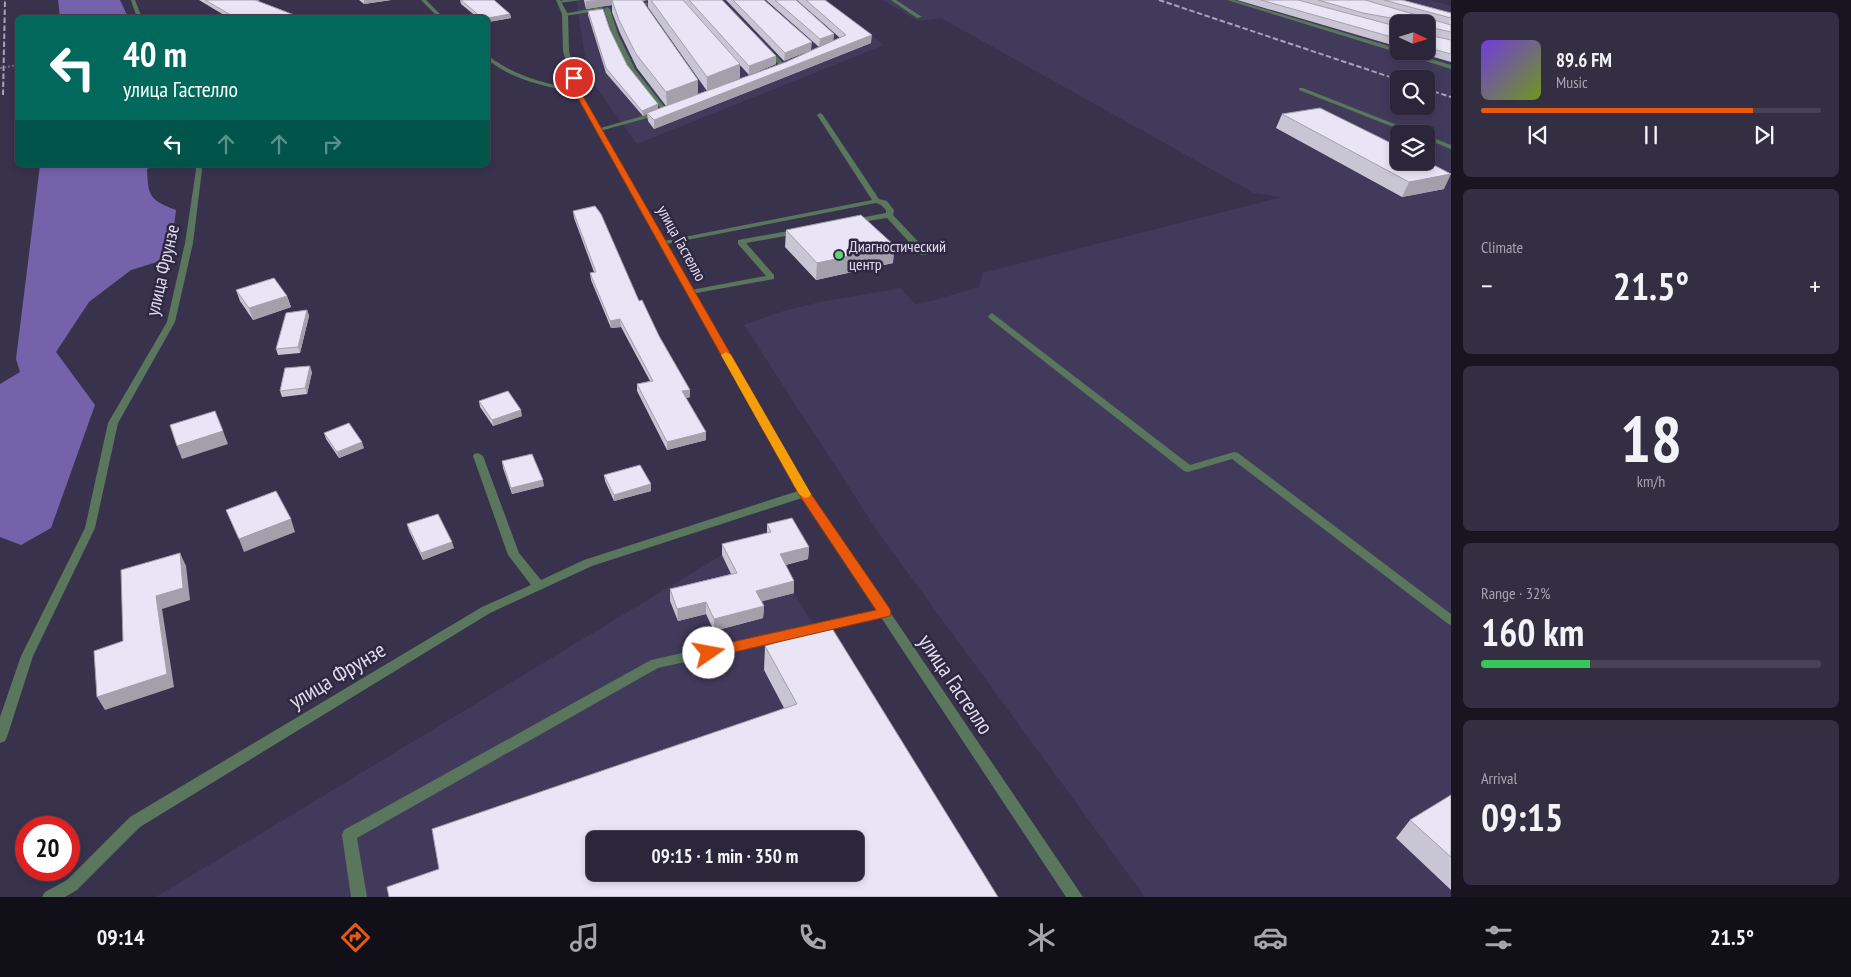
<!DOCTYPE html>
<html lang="en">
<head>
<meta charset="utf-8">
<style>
  :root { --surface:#2b263a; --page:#332e42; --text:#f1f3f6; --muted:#a6a5af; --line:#474354; --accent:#ea580c }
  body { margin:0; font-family:"PT Sans Narrow",sans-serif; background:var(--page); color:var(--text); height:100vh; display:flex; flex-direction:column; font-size:19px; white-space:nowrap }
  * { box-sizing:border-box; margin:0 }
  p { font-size:16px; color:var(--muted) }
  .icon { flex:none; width:28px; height:28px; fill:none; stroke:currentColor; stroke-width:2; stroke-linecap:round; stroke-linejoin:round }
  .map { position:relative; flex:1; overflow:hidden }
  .drawer { display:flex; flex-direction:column; gap:12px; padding:12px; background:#181520; width:400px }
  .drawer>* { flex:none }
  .guide { position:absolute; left:15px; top:15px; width:475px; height:152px; border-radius:8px; box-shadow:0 2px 8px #0003,0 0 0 1px var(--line); background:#00695c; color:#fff; overflow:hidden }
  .needle { width:32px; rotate:94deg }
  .fabs { position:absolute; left:1390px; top:15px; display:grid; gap:10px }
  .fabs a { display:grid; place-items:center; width:45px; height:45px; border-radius:8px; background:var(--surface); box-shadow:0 2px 8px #0003,0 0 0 1px var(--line); font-size:25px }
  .speed { position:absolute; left:15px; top:816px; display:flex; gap:10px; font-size:25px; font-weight:700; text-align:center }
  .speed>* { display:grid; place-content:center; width:65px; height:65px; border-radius:50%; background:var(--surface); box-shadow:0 2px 8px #0003,0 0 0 1px var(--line); line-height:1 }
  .speed .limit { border:8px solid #d22; background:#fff; color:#111 }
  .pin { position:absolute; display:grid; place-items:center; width:42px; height:42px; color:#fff; margin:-21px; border:2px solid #fff; border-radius:50%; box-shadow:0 1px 5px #0007 }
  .me { position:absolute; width:55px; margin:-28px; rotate:78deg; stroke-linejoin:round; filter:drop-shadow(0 0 4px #0008) }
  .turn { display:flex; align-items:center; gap:18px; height:105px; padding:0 25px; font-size:22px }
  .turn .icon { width:65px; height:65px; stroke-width:2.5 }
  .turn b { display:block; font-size:35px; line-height:42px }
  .lanes { display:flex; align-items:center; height:48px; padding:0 25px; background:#0003; justify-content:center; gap:25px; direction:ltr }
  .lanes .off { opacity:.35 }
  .big { font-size:38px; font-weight:800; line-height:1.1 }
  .drawer .tile { flex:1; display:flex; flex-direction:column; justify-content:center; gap:8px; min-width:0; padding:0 18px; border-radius:8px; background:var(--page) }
  .drawer .dial { align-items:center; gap:0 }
  .dial b { font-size:65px; line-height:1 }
  .song { display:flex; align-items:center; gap:15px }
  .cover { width:60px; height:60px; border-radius:8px; background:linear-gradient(135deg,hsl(260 70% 55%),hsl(80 70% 35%)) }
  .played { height:5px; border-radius:2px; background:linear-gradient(90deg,var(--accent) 80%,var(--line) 80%) }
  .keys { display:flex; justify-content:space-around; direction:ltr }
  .heat { display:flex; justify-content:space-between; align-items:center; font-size:28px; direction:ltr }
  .charge { height:8px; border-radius:4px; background:linear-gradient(90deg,#34c759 32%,var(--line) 0) }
  .trip { position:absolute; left:586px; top:831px; width:278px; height:50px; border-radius:8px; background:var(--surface); box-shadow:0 2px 8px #0003,0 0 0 1px var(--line); font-weight:800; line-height:50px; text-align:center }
  .menu { display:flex; height:80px; justify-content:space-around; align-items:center; background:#110f17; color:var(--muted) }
  .menu .icon { width:35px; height:35px }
  .menu .selected { color:var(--accent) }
  .menu b { font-size:22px; color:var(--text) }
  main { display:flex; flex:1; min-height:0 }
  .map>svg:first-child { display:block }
  .built { fill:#423a5b; fill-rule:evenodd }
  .forest { fill:#7661ab }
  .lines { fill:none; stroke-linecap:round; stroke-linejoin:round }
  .service { fill:#5a765c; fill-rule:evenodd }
  .minor { fill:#5a765c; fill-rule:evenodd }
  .rail { stroke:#a7a2b7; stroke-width:2; stroke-dasharray:5.5 2.5; stroke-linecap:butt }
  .path-bridge { stroke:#716b83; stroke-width:2; stroke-dasharray:2 2; stroke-linecap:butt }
  .wall { fill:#c8c5d4 }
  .shaded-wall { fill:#a3a0ac }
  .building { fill:#e9e5f6; stroke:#a3a0ac; fill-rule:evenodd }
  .route { fill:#ea580c; stroke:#983908 }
  .slow { fill:#f59e0b }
  .poi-dot { fill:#5cd56d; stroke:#2f2842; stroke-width:2 }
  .labels { text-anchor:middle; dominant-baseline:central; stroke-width:5; stroke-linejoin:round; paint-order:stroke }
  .far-street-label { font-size:16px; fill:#e0dcee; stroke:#2f2842 }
  .far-poi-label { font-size:16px; fill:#e0dcee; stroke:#2f2842; text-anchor:start }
  .street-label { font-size:19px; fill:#e0dcee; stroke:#2f2842 }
  .near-street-label { font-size:22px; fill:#e0dcee; stroke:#2f2842 }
</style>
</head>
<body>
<main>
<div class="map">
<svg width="1451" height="897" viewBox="0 0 1451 897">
  <rect width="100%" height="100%" fill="#39324d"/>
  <path class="built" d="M576 0H827L884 45 637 144 588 76Z
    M882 0H1430L1451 6V897H1145L878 532 744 325 780 312 820 302 901 288 915 304 931 301 979 287 983 273 1282 197 1254 193 941 18 918 21ZM1399 24H1426V51H1399ZM1399 79H1426V106H1399ZM1399 134H1426V161H1399Z
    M768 544 794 593 977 897H156L722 555ZM595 840H855V872H595Z"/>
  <path class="forest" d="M58 0H120L128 17H60Z
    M40 165H153L147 169C148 197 150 200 176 210L170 258 131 270 89 302 56 352 95 405 51 528 21 545 0 537V384L20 372 16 359Z"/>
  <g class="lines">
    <path class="service" d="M564 0H581L559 3 557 2Z
      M665 0H679L630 7 628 6Z
      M891 0H896L922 17 917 18Z
      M1227 0H1234L1399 49V51H1405L1451 65V69Z
      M601 7 603 10 565 16 562 14Z
      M607 7 610 9 618 34 635 69 667 110V112H663L629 69 612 34 604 9Z
      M766 49H770L786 66V68H782L766 51Z
      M1299 88H1303L1420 134H1411L1299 90Z
      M660 111 663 113 662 114 600 131 597 129Z
      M820 113 823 115 879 199 887 201 894 210 893 215 927 251V255H921L887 218 849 224V220L886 213V210L881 205 876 203 661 245V241H664L872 200 817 115Z
      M1426 135 1451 145V149L1426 139Z
      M799 229H802V233L746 243 774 275V279L691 294 687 292 691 290 766 276 738 244V240Z
      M992 313 1190 465 1234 452 1238 453 1451 614V625L1447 623 1232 459 1188 472 1184 471 989 318 988 316Z
      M885 608 889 610 891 613 889 616 658 668 357 838 367 897H351L342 835 344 830 651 660Z"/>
    <path class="minor" d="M131 0H135L142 18H137Z
      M421 0H426L444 18H439Z
      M556 0H560L568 14 569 51 580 91 808 491 1083 897H1066L802 498 592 566 490 613 140 827 77 890 65 897H42L45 892 67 880 130 817 482 607 531 585 508 555 473 456 474 454 478 453 483 456 519 553 541 580 584 560 798 491 575 92C543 86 513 80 488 60V56L490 57C515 76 543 83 573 89L563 51 562 14Z
      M195 165H201L202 170 193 243 175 322 118 423 95 528 33 656 7 737 5 741 0 743V717L21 656 85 528 108 423 167 322 185 243 196 170Z"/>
    <path class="rail" d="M1159 0 1399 80
      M1426 89 1451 97
      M3 95 5 0"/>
    <path class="path-bridge" d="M0 68 18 65"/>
  </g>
  <path class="wall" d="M199 0H260L257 1 302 18H229Z
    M359 0H391L364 4Z
    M460 0 510 14 511 18 488 22V18H478L461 4Z
    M584 0H722L776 64 749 75 740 65V78L707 91 648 7V0L642 1 698 80V94L786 62 811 50 784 61 726 0H764L811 50 819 47 766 0H796L834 34 833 41 840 38 797 0H825L871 43 654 129 648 121 647 114 643 116 606 73 588 15V11L610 30 627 65 658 104V109L666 106 637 68 620 33 612 12V5L586 9Z
    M1237 0H1402L1451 13V62L1413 51H1426V24H1399V47Z
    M1282 114 1444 189 1402 197 1276 128Z
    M573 211 639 301 690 390V397L686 398 706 440 667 450 637 391V384L650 381 621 327 611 328 591 280 590 273 594 272 574 218Z
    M786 230 893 263 816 280 785 247Z
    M236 290 287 296 291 307 253 320 240 301Z
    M307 310 309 316 300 353 278 355 276 349Z
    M312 372 307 394 282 397 280 391Z
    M479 401 522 416 493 426 480 407Z
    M324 433 364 448 339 458 326 439Z
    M502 461 544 486 512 494 503 468Z
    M604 475 651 491 614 501 605 481Z
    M407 524 454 548 423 560 409 531Z
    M767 524 809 547 808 559 786 565 794 593 761 601 764 606 763 618 714 631 706 614 678 621 670 601V589L731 574 722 555V544L767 533Z
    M765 646 998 897 439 869 784 708 764 670Z
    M1451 795V890L1396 838 1410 820Z"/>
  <path class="shaded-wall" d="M364 0H391L364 4Z
    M595 0H612V5L586 9V1Z
    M510 14 511 18 488 22V18Z
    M834 34 833 42 819 47 820 39Z
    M872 35 871 43 654 129V120Z
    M812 42 811 50 784 61 785 53Z
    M776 56V64L749 75V66Z
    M740 64V78L707 91V77Z
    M698 80V94L667 106 666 92Z
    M658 104V109L643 116 642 111Z
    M1451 174 1444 189 1402 197 1409 182Z
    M895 246 893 263 816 280 817 263Z
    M287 296 291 307 253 320 249 308Z
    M307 310 309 316 300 353 298 347Z
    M620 319 621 327 611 328 610 321Z
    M310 366 312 372 307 394 305 388Z
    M690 390V397L682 399V391Z
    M521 410 522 416 493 426 492 420Z
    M223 431 228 444 182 459 177 446Z
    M706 432V440L667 450V442Z
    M362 442 364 448 339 458 337 452Z
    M543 480 544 486 512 494 511 488Z
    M651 484V491L614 501V495Z
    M291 519 295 532 244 552 239 539Z
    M452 542 454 548 423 560 421 553Z
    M809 547 808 559 780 566V554Z
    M180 553 186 566 190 600 162 609 174 687 105 710 97 697Z
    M794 581V593L756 603V591Z
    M706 602V614L678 621 677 609Z
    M764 606 763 618 714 631V619Z"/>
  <path class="building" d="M205 0H255L302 18H236Z
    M461 0H494L510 14 488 18H482Z
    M612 0H642L698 80 666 92 636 54 619 20Z
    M651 0H683L740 64 707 77Z
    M689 0H722L776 56 749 66Z
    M733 0H764L812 42 785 53Z
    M775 0H796L834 34 820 39Z
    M806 0H825L872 35 654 120 647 113 786 62 846 35Z
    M1261 0H1298L1399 27V39Z
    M1318 0H1365L1451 25V32L1429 27 1427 29 1428 35 1451 40V54L1426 47V24H1403L1402 20 1363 13Z
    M1384 0H1402L1451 13V18Z
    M603 9 610 30 627 65 658 104 642 111 606 68 588 11Z
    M1320 108 1399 147V161H1426L1451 174 1409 182 1282 114Z
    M595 206 601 214 639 301 642 300 659 336 690 390 682 391 706 432 667 442 637 384 653 381 620 319 610 321 590 273 596 272 573 211Z
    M861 215 895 246 817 263 786 230Z
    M274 278 287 296 249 308 236 290Z
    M307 310 298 347 276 349 286 313Z
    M310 366 305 388 280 391 285 368Z
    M508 391 521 410 492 420 479 401Z
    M215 411 223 431 177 446 170 425Z
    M349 423 362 442 337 452 324 433Z
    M532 454 543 480 511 488 502 461Z
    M640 465 651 484 614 495 604 475Z
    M276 491 291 519 239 539 226 510Z
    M438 514 452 542 421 553 407 524Z
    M792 518 809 547 780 554 794 581 756 591 764 606 714 619 706 602 677 609 670 589 737 573 722 544 771 532 767 524Z
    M180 553 183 588 156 596 167 674 97 697 94 651 123 641 121 570Z
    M830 625 998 897H389L387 887 439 869 432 829 797 704 765 646ZM595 840H855V872H595Z
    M1451 795V857L1410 820Z"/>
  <path class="route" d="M574 76 577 78 580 91 809 491 890 609 891 613 890 616 709 658 704 657 702 653 704 649 709 647 876 610 798 493 574 91 570 78Z"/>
  <path class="slow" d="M726 352 731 355 811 494 809 497 805 498 799 494 721 355Z"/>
  <circle class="poi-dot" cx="839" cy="255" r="5"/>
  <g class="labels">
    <g class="far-street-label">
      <text transform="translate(682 243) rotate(61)">улица Гастелло</text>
    </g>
    <g class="far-poi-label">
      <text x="849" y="246">Диагностический<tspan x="849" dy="18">центр</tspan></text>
    </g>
    <g class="street-label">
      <text transform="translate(162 270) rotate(-77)">улица Фрунзе</text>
    </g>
    <g class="near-street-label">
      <text transform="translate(337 675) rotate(-31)">улица Фрунзе</text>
      <text transform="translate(956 684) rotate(56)">улица Гастелло</text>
    </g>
  </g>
</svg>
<div class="fabs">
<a><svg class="needle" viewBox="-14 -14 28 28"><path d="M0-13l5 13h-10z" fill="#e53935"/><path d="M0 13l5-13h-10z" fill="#a6a5af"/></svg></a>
<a><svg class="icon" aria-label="search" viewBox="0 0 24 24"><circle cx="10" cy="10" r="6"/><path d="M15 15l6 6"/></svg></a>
<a><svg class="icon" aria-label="layers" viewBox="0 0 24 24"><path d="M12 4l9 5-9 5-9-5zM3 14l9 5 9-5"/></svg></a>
</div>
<div class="speed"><div class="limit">20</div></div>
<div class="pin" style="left:574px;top:78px;background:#d93025"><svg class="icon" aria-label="arrive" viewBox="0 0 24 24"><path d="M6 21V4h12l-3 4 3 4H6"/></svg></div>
<svg class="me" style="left:709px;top:653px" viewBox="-20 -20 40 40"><circle r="19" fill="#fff"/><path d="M0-13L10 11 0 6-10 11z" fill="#ea580c"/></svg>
<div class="trip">09:15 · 1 min · 350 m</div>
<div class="guide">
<div class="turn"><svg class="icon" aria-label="left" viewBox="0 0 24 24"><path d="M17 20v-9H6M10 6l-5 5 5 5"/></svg><div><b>40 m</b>улица Гастелло</div></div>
<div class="lanes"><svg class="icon" aria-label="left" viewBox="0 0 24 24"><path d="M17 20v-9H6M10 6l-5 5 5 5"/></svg><svg class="icon off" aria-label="ahead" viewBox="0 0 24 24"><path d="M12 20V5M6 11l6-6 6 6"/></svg><svg class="icon off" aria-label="ahead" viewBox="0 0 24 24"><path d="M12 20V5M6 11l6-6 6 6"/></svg><svg class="icon off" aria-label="right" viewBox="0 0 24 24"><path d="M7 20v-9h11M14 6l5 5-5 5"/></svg></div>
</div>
</div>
<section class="drawer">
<div class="tile">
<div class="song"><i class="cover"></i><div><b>89.6 FM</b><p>Music</p></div></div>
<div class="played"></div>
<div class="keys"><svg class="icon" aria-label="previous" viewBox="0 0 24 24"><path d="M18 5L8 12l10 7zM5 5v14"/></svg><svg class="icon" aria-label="pause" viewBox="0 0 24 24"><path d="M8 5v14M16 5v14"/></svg><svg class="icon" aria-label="next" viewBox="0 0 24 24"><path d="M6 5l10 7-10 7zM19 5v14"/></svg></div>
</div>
<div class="tile"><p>Climate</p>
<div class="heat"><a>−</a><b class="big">21.5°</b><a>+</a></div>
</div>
<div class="tile dial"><b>18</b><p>km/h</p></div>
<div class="tile"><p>Range · 32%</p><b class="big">160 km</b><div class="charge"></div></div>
<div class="tile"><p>Arrival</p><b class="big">09:15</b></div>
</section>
</main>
<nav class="menu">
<b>09:14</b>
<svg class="icon selected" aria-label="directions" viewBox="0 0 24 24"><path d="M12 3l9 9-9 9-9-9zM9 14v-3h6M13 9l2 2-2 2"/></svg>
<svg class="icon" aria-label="music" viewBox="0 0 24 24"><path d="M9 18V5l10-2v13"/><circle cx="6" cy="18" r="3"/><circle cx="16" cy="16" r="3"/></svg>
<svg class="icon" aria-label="phone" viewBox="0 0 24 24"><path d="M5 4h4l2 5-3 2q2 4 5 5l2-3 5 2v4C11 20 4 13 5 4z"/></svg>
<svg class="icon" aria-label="climate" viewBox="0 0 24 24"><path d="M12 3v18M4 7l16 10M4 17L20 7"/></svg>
<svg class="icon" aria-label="car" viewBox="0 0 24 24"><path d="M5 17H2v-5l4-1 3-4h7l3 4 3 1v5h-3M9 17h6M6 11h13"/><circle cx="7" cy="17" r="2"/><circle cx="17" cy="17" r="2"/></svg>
<svg class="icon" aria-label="filters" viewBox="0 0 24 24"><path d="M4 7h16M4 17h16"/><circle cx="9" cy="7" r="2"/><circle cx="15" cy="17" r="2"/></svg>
<b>21.5°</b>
</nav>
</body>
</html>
